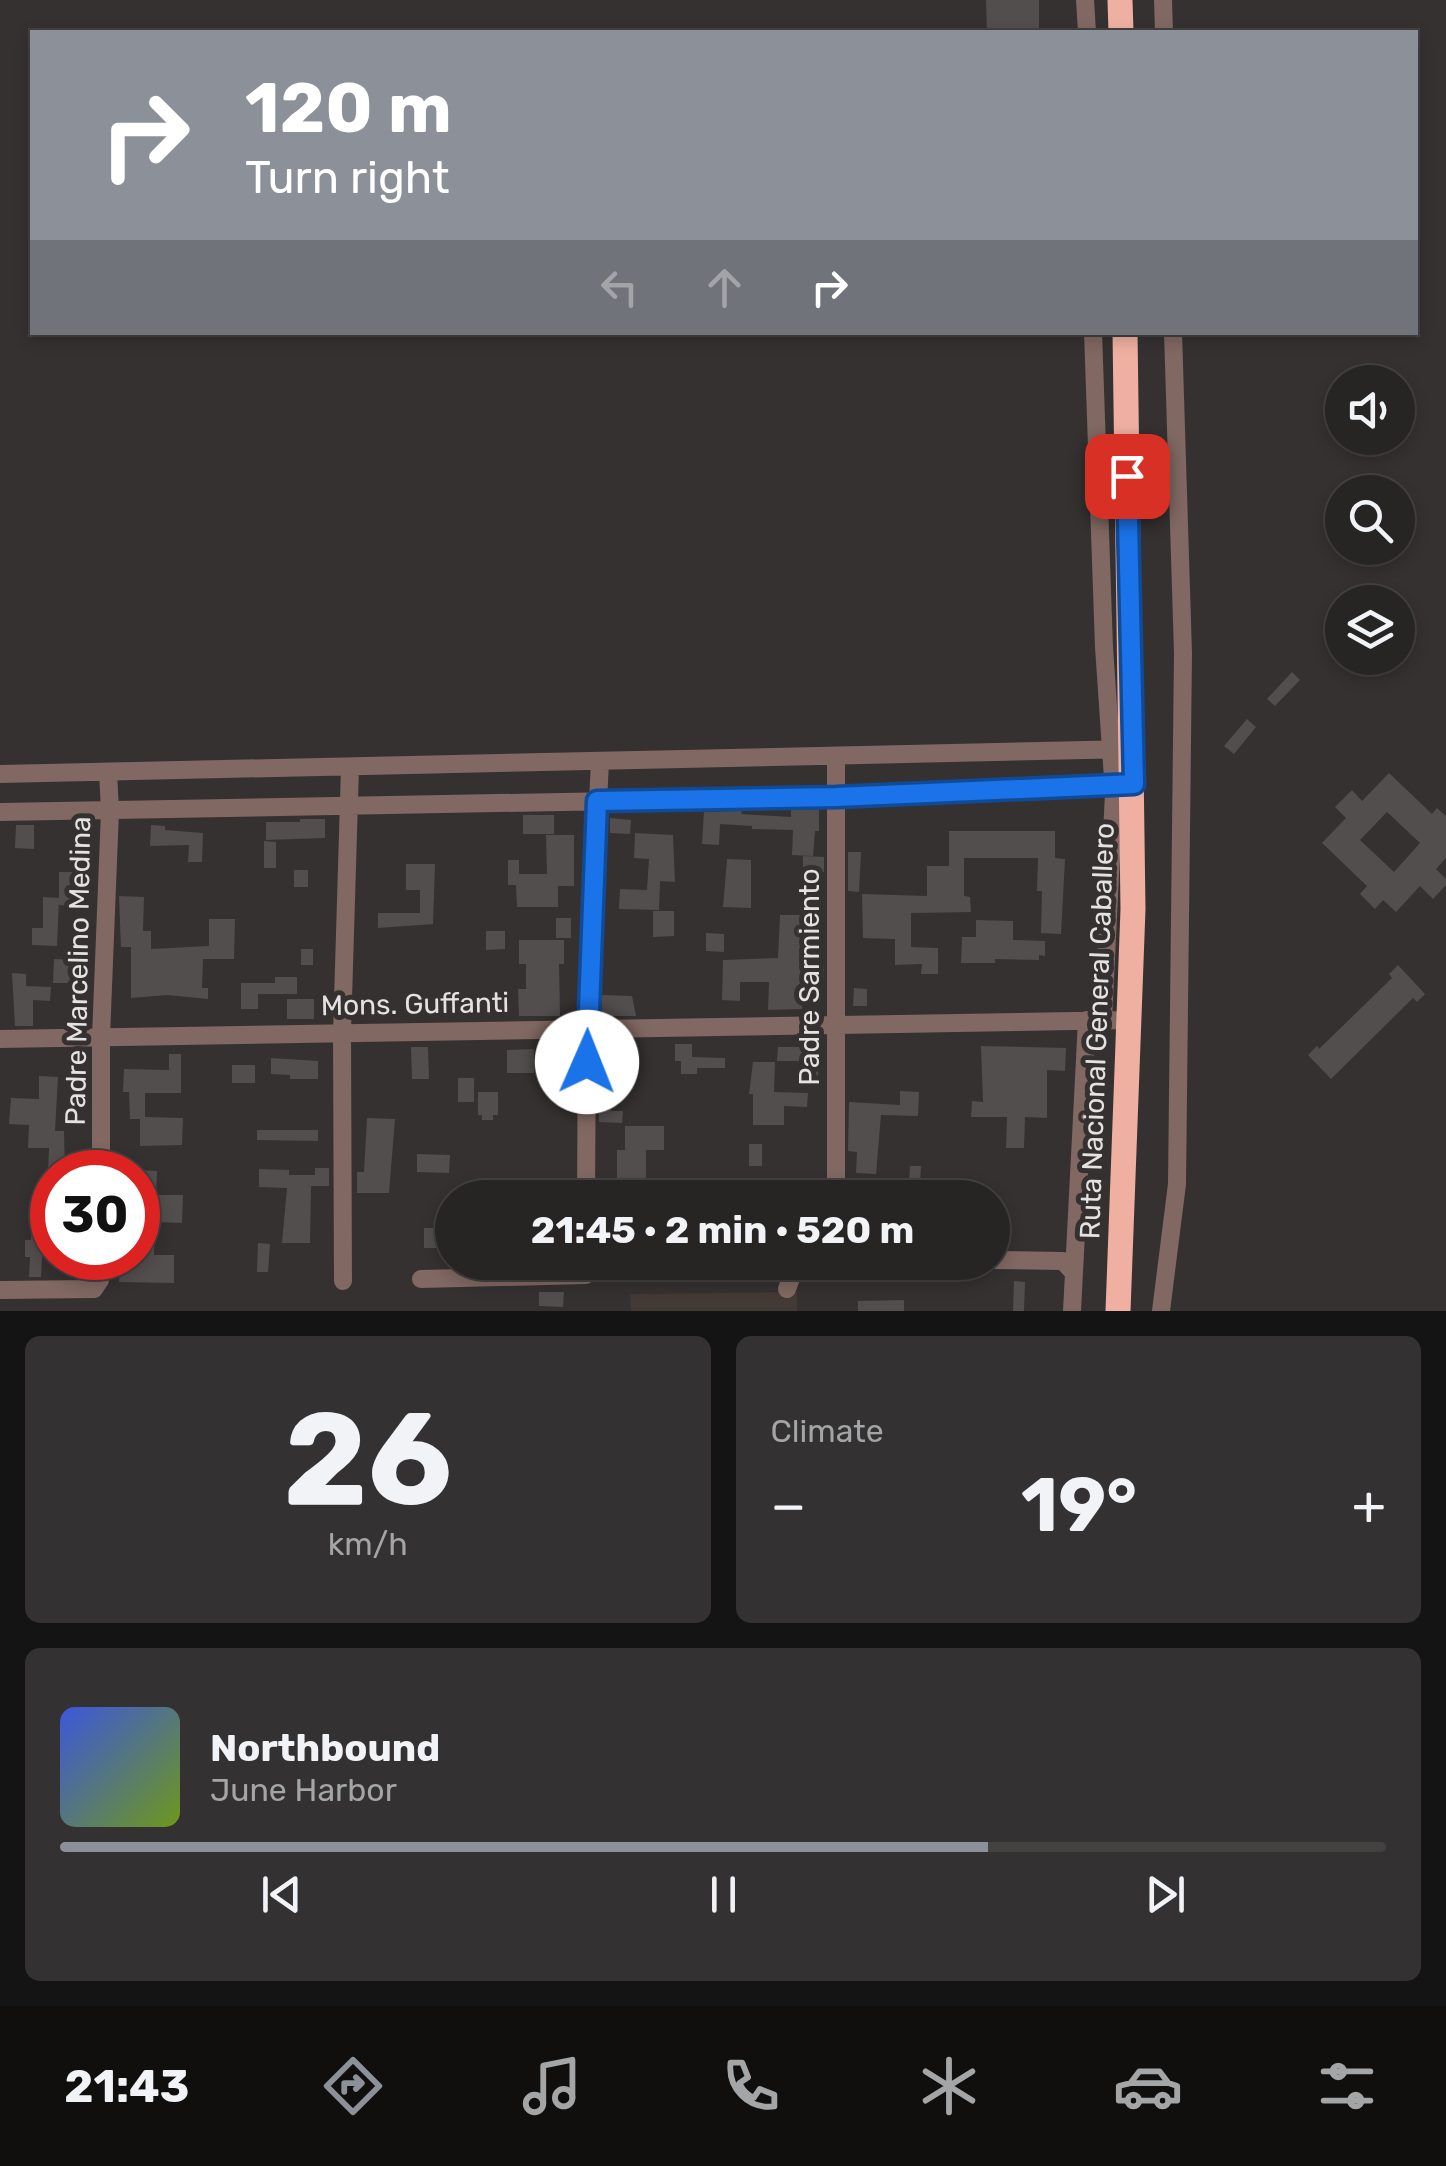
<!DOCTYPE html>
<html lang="en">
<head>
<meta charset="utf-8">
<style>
  :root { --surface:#272524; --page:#333131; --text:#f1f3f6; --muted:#a4a5a6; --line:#434241; --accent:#8c9099 }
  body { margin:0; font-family:Rubik,sans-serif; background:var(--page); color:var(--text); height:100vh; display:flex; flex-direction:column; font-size:38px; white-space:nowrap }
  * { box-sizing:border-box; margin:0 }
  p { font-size:32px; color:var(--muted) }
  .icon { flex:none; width:55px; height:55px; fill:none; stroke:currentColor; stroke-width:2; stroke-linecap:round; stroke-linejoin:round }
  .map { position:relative; height:1311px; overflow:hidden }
  .panel { display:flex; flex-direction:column; gap:25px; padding:25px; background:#151414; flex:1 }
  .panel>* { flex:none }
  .guide { position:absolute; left:30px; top:30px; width:1388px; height:305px; border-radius:0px; box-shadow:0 5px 15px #0003,0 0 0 2px var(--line); background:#8c9099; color:#fff; overflow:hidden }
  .tools { position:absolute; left:1325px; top:365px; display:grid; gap:20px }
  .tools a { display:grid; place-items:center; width:90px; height:90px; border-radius:50%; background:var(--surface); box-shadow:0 5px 15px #0003,0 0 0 2px var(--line); font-size:50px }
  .speed { position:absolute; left:30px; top:1150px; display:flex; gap:20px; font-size:50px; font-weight:700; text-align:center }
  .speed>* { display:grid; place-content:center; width:130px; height:130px; border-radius:50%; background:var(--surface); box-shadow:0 5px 15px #0003,0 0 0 2px var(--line); line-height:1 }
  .speed .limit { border:15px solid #d22; background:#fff; color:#111 }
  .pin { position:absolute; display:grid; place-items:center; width:85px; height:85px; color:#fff; margin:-42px; border-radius:20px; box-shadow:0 5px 15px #0006 }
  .me { position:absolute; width:110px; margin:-55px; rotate:1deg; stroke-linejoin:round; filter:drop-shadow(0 0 8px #0008) }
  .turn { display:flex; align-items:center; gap:35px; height:210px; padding:0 50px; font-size:45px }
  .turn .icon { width:130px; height:130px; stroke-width:2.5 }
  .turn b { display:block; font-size:70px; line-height:85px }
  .lanes { display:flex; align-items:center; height:95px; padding:0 50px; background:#0003; justify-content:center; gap:50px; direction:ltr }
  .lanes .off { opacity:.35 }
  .big { font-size:75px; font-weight:700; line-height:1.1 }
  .panel .widget { flex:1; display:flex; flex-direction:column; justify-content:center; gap:15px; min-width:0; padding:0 35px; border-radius:15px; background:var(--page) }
  .panel .dial { align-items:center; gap:0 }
  .dial b { font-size:130px; line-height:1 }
  .song { display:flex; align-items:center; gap:30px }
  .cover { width:120px; height:120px; border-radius:15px; background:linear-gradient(135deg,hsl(230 70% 55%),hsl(80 70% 35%)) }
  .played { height:10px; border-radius:5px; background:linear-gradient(90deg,var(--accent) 70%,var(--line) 70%) }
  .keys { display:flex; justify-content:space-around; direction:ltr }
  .heat { display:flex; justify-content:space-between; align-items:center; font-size:55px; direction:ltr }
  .panel .tiles { flex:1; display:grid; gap:25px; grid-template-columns:1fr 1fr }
  .widget:last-child { grid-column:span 2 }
  .trip { position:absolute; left:435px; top:1180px; width:575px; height:100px; border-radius:50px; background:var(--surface); box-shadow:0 5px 15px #0003,0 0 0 2px var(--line); font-weight:700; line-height:100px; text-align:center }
  .menu { display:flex; height:160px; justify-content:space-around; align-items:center; background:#100f0e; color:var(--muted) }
  .menu .icon { width:70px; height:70px }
  .menu .on { color:var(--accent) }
  .menu b { font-size:45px; color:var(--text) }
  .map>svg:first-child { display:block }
  .built { fill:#433a35 }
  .building { fill:#524e4d; fill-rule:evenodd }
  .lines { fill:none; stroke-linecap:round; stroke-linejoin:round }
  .minor { stroke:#816862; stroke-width:18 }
  .highway { stroke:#efb0a1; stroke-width:25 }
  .route-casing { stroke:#114b97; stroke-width:25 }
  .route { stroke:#1a73e8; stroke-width:18 }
  .labels { text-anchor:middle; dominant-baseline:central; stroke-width:10; stroke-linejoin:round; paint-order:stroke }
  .street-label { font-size:28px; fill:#e5e3e2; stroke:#343130 }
</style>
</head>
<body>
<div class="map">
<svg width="1446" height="1311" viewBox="0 0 1446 1311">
  <rect width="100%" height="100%" fill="#343130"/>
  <path class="built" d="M797 1292V1311H631L630 1294Z"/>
  <path class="building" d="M986 0H1039V32H987Z
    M1292 672 1300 680 1275 706 1267 699Z
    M1247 719 1256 727 1234 754 1224 746Z
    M1389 773 1432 814 1437 808 1446 816V858L1436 869 1446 879V885L1433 899 1420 886 1396 912 1383 900 1375 909 1360 894 1367 886 1322 843 1346 818 1335 807 1352 790 1362 801ZM1387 812 1420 843 1394 872 1360 840Z
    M791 810H819V831H815L813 856 792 855 793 830 752 829V826L720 824 719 845 702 844 704 812 742 811 741 814 791 817Z
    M523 815H554V834H523Z
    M610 818 631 820 630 834 610 833Z
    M300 819H325V838L266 840V822H300Z
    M16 825H34V849L15 848Z
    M151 825 165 826V830L203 833 202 862H188L189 845 150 846Z
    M949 831H1055V858L1065 859 1061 934 1041 933 1042 891H1037L1038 858H964V896L970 897 971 912 911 913V947L938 948V974H921L922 964 895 965V939L863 938 862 894 927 896V866H949Z
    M635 833 673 835 675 882 660 881 659 910 619 909 620 889 647 890 649 859 634 858Z
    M546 835H574V886H558V907H517L516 885H508V860H519V874H547Z
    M264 841 276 842V868H264Z
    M848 852H861L859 892 848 891Z
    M803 856 824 857V872L803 871Z
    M727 859 751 860V908L723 907Z
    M406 864H435L433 924 378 928V913H420V890H406Z
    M294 870H308V887H294Z
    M59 872H74L75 906 59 905Z
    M119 896 144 897 143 931H151V949L209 946V919H235L234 959H203L202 988H208V999L167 995 131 998V947H121Z
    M43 897 59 898 57 946 32 945V928H43Z
    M653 911H674V936L653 937Z
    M780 915H810L809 965H824V980L801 981 802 1009 768 1010 769 982H740V1001L722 1000 723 960 778 958Z
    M556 918H571V938H556Z
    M976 920 1013 921V940L1045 941V956L1039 955V960L995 959V963H961L962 937H976Z
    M486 931H505V949L486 950Z
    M706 933 724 934V952L706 951Z
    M519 940H564V964H559L560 1016H519L518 989H526V964H519Z
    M301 949H313V965H301Z
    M54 959 79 960 73 983H53Z
    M1398 965 1425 994 1417 1002 1413 998 1331 1079 1308 1055 1317 1046 1319 1049 1392 978 1389 974Z
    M12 973 26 974V986L51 987 50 1001 33 1000V1026H15Z
    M275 977H297V994H258V1009H241V983H275Z
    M854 988 867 989V1006H853Z
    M602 995 632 996 636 1016H602Z
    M287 999H314V1019H287Z
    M803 1041H819L818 1076H802V1061H777L778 1047H803Z
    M675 1044H692V1057L725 1058V1068H697V1074H681V1061H675Z
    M556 1045H570L567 1061H556Z
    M981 1046 1066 1048 1065 1071 1047 1070V1118L1025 1117 1024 1148H1006L1007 1117H971L972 1101 983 1102Z
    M411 1047H428L429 1079H412Z
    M534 1049V1073H507V1050Z
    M169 1054H181V1093H145V1117L183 1118 182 1145 140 1146V1119H130L129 1092H123L124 1069 169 1070Z
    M271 1058 318 1061V1079H290V1075L271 1074Z
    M602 1061 628 1062V1085H602Z
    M753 1062H775L774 1092 808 1093 807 1107 784 1106V1125H753V1094H749Z
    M232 1065H255V1083H232Z
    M39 1076 58 1077 55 1131H64L65 1172H48L49 1148H28L29 1125 9 1124 11 1098 39 1099Z
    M458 1078H474V1102H458Z
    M900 1091 919 1092 918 1116 881 1115 876 1174 856 1173 857 1152 848 1151 849 1102 900 1105Z
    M478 1092H498V1115H493V1120H482V1115H478Z
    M599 1101H611V1111H623L622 1123 599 1122Z
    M367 1118 395 1119 389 1193H357V1172H364Z
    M625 1126H664V1150H646V1183H617V1150H625Z
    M257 1130H318V1141L257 1140Z
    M749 1144H762V1166H749Z
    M417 1154 450 1155 449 1173 417 1172Z
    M910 1166H921L920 1184 909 1183Z
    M315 1168H329V1186H311L310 1243H282L287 1188 259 1187V1169L289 1170V1175H315Z
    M138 1170 157 1171 156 1195H183L182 1223 155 1222 154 1255H174V1283L119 1282 120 1266H138Z
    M32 1216 50 1217 52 1257H42L41 1277H29L30 1257H25V1240H31Z
    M424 1228H438V1248H424Z
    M258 1243 270 1244 268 1272H257Z
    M1014 1281 1025 1282 1024 1311H1013Z
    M539 1292H564L563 1307 539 1306Z
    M904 1300V1311H858V1301Z"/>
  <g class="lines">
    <path class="minor" d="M1085 0 1087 32
      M1163 0 1164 32
      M1093 332 1104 647 1114 793 1103 1020
      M0 774 1132 749
      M0 812 836 797 1133 784
      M0 1039 1131 1020
      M101 1172V1037L110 811 108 772
      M586 1198 587 1029 600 761
      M836 1198V757
      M992 1260 1063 1261 1073 1272
      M421 1279 586 1275V1262
      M343 1281 342 1033 350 767
      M787 1289 797 1262
      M0 1290 94 1289 100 1280V1258
      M1072 1311 1087 1020
      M1161 1311 1177 1184 1183 653 1173 332"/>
    <path class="highway" d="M1120 0 1121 32
      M1118 1311 1133 909 1125 332"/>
  </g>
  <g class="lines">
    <defs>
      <path id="route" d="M587 1062 597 801 836 797 1134 784 1127 476"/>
    </defs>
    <use href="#route" class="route-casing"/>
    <use href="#route" class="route"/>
  </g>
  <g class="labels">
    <g class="street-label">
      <text transform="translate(78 971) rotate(-89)">Padre Marcelino Medina</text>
      <text transform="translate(809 977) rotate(-90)">Padre Sarmiento</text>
      <text transform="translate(415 1004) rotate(-1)">Mons. Guffanti</text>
      <text transform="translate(1097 1031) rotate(-88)">Ruta Nacional General Caballero</text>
    </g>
  </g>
</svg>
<div class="tools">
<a><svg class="icon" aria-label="sound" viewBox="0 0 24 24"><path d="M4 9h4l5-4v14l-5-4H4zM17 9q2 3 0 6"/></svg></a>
<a><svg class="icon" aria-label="search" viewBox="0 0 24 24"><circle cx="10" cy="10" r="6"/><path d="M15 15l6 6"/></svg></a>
<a><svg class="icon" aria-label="layers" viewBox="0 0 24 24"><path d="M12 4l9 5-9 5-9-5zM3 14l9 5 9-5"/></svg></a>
</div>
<div class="speed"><div class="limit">30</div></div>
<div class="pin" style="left:1127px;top:476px;background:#d93025"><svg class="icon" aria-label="arrive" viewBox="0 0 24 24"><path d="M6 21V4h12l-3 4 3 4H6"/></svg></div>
<svg class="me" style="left:587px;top:1062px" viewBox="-20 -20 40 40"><circle r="19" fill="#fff"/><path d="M0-13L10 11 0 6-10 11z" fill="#1a73e8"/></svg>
<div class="trip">21:45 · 2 min · 520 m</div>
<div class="guide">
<div class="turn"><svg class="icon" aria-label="right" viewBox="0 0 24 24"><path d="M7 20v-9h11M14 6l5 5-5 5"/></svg><div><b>120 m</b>Turn right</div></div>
<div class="lanes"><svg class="icon off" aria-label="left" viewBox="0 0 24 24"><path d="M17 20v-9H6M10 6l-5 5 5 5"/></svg><svg class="icon off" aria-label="ahead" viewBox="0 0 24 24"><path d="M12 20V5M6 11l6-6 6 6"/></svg><svg class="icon" aria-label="right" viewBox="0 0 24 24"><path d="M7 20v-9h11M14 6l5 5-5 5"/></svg></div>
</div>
</div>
<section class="panel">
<div class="tiles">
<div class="widget dial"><b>26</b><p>km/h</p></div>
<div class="widget"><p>Climate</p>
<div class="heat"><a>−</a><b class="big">19°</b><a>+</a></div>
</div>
<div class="widget">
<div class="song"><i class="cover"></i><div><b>Northbound</b><p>June Harbor</p></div></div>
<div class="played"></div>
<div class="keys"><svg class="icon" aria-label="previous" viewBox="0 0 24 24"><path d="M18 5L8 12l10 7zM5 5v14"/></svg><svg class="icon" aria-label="pause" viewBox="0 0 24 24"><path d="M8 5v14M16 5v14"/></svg><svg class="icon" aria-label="next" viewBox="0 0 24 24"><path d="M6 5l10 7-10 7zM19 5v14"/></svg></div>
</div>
</div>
</section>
<nav class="menu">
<b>21:43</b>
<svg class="icon on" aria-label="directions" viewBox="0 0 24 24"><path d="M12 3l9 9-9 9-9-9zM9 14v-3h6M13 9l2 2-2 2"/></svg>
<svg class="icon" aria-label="music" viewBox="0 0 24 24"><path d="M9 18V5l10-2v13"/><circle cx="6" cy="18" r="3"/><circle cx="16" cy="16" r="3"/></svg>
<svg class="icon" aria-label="phone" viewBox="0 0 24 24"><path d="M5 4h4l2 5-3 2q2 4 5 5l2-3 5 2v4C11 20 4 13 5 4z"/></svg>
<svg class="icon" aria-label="climate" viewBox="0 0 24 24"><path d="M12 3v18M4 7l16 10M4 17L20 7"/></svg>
<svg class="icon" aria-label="car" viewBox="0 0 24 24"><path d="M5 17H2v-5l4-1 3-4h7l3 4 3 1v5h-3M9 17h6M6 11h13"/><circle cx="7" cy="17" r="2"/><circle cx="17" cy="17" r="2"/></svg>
<svg class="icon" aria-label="filters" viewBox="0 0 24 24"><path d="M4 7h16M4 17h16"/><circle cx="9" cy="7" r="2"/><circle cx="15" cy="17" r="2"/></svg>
</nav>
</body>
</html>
